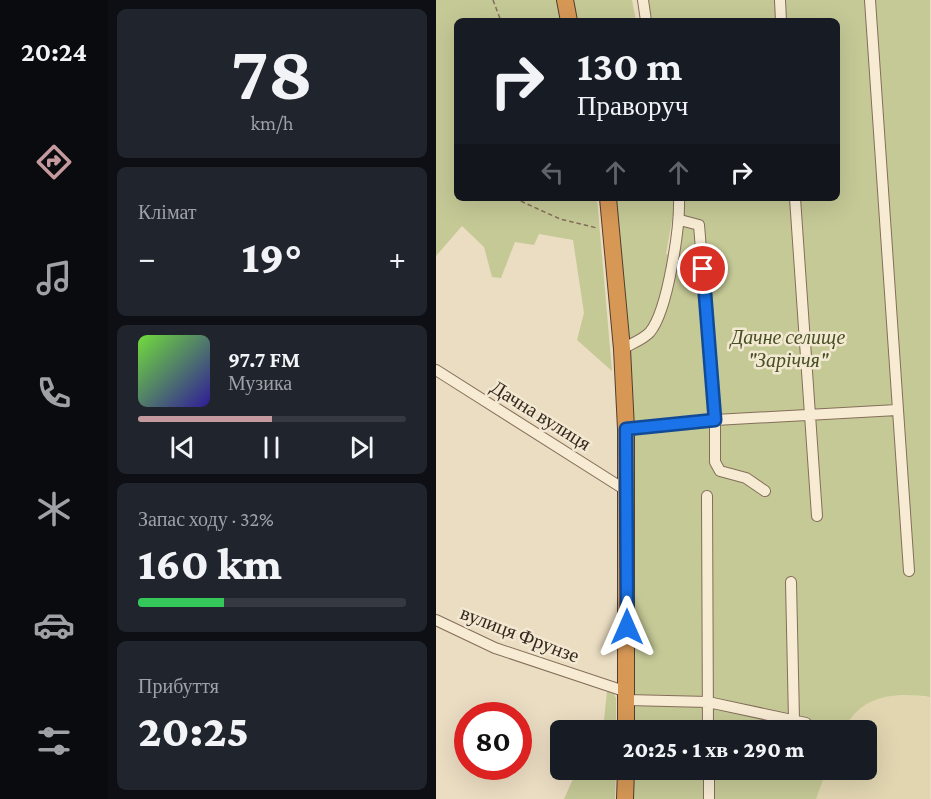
<!DOCTYPE html>
<html lang="uk">
<head>
<meta charset="utf-8">
<style>
  :root { --surface:#171b24; --page:#20242c; --text:#f1f3f6; --muted:#9ea1a6; --line:#363941; --accent:#c59a9e }
  body { margin:0; font-family:"Crimson Pro",serif; background:var(--page); color:var(--text); height:100vh; display:flex; flex-direction:column; font-size:22px; white-space:nowrap }
  * { box-sizing:border-box; margin:0 }
  p { font-size:20px; color:var(--muted) }
  .icon { flex:none; width:33px; height:33px; fill:none; stroke:currentColor; stroke-width:2; stroke-linecap:round; stroke-linejoin:round }
  .map { position:relative; flex:1; overflow:hidden }
  .drawer { display:flex; flex-direction:column; gap:9px; padding:9px; background:#0d0f14; width:328px }
  .drawer>* { flex:none }
  .banner { position:absolute; left:18px; top:18px; width:386px; height:183px; border-radius:9px; box-shadow:0 6px 24px #0002; background:#171b24; color:var(--text); overflow:hidden }
  .speed { position:absolute; left:18px; top:702px; display:flex; gap:12px; font-size:30px; font-weight:700; text-align:center }
  .speed>* { display:grid; place-content:center; width:78px; height:78px; border-radius:50%; background:var(--surface); box-shadow:0 6px 24px #0002; line-height:1 }
  .speed .limit { border:9px solid #d22; background:#fff; color:#111 }
  .pin { position:absolute; display:grid; place-items:center; width:51px; height:51px; color:#fff; margin:-26px; border:3px solid #fff; border-radius:50%; box-shadow:0 2px 6px #0007 }
  .me { position:absolute; width:66px; margin:-33px; rotate:0deg; stroke-linejoin:round; filter:drop-shadow(0 0 4px #0008) }
  .turn { display:flex; align-items:center; gap:21px; height:126px; padding:0 24px; font-size:27px }
  .turn .icon { width:78px; height:78px; stroke-width:2.5 }
  .turn b { display:block; font-size:42px; line-height:51px }
  .lanes { display:flex; align-items:center; height:57px; padding:0 24px; background:#0003; justify-content:center; gap:30px; direction:ltr }
  .lanes .off { opacity:.35 }
  .big { font-size:45px; font-weight:800; line-height:1.1 }
  .drawer .card { flex:1; display:flex; flex-direction:column; justify-content:center; gap:9px; min-width:0; padding:0 21px; border-radius:9px; background:var(--page) }
  .drawer .dial { align-items:center; gap:0 }
  .dial b { font-size:78px; line-height:1 }
  .song { display:flex; align-items:center; gap:18px }
  .cover { width:72px; height:72px; border-radius:9px; background:linear-gradient(135deg,hsl(100 70% 55%),hsl(250 70% 35%)) }
  .played { height:6px; border-radius:3px; background:linear-gradient(90deg,var(--accent) 50%,var(--line) 50%) }
  .keys { display:flex; justify-content:space-around; direction:ltr }
  .heat { display:flex; justify-content:space-between; align-items:center; font-size:33px; direction:ltr }
  .charge { height:9px; border-radius:4px; background:linear-gradient(90deg,#34c759 32%,var(--line) 0) }
  .trip { position:absolute; left:114px; top:720px; width:327px; height:60px; border-radius:9px; background:var(--surface); box-shadow:0 6px 24px #0002; font-weight:800; line-height:60px; text-align:center }
  main { display:flex; flex:1; min-height:0 }
  .tab-bar { display:flex; flex-direction:column; width:108px; justify-content:space-around; align-items:center; background:#090b0e; color:var(--muted) }
  .tab-bar .icon { width:42px; height:42px }
  .tab-bar .current { color:var(--accent) }
  .tab-bar b { font-size:27px; color:var(--text) }
  .map>svg:first-child { display:block }
  .farmland { fill:#e1d6b0 }
  .green { fill:#c5c996 }
  .lines { fill:none; stroke-linecap:round; stroke-linejoin:round }
  .minor-casing { stroke:#846e5a; stroke-width:12 }
  .highway-casing { stroke:#523d2e; stroke-width:18 }
  .path { stroke:#846e5a; stroke-width:1.5; stroke-dasharray:4.5 3; stroke-linecap:butt }
  .minor { stroke:#f7ebd4; stroke-width:10 }
  .highway { stroke:#d79856; stroke-width:16 }
  .route-casing { stroke:#114b97; stroke-width:15 }
  .route { stroke:#1a73e8; stroke-width:10 }
  .labels { text-anchor:middle; dominant-baseline:central; stroke-width:5; stroke-linejoin:round; paint-order:stroke }
  .park-label { font-size:20px; font-style:italic; fill:#475025; stroke:#f3e8d1 }
  .street-label { font-size:20px; fill:#35281e; stroke:#f3e8d1 }
</style>
</head>
<body>
<main>
<nav class="tab-bar">
<b>20:24</b>
<svg class="icon current" aria-label="directions" viewBox="0 0 24 24"><path d="M12 3l9 9-9 9-9-9zM9 14v-3h6M13 9l2 2-2 2"/></svg>
<svg class="icon" aria-label="music" viewBox="0 0 24 24"><path d="M9 18V5l10-2v13"/><circle cx="6" cy="18" r="3"/><circle cx="16" cy="16" r="3"/></svg>
<svg class="icon" aria-label="phone" viewBox="0 0 24 24"><path d="M5 4h4l2 5-3 2q2 4 5 5l2-3 5 2v4C11 20 4 13 5 4z"/></svg>
<svg class="icon" aria-label="climate" viewBox="0 0 24 24"><path d="M12 3v18M4 7l16 10M4 17L20 7"/></svg>
<svg class="icon" aria-label="car" viewBox="0 0 24 24"><path d="M5 17H2v-5l4-1 3-4h7l3 4 3 1v5h-3M9 17h6M6 11h13"/><circle cx="7" cy="17" r="2"/><circle cx="17" cy="17" r="2"/></svg>
<svg class="icon" aria-label="filters" viewBox="0 0 24 24"><path d="M4 7h16M4 17h16"/><circle cx="9" cy="7" r="2"/><circle cx="15" cy="17" r="2"/></svg>
</nav>
<section class="drawer">
<div class="card dial"><b>78</b><p>km/h</p></div>
<div class="card"><p>Клімат</p>
<div class="heat"><a>−</a><b class="big">19°</b><a>+</a></div>
</div>
<div class="card">
<div class="song"><i class="cover"></i><div><b>97.7 FM</b><p>Музика</p></div></div>
<div class="played"></div>
<div class="keys"><svg class="icon" aria-label="previous" viewBox="0 0 24 24"><path d="M18 5L8 12l10 7zM5 5v14"/></svg><svg class="icon" aria-label="pause" viewBox="0 0 24 24"><path d="M8 5v14M16 5v14"/></svg><svg class="icon" aria-label="next" viewBox="0 0 24 24"><path d="M6 5l10 7-10 7zM19 5v14"/></svg></div>
</div>
<div class="card"><p>Запас ходу · 32%</p><b class="big">160 km</b><div class="charge"></div></div>
<div class="card"><p>Прибуття</p><b class="big">20:25</b></div>
</section>
<div class="map">
<svg width="495" height="799" viewBox="0 0 495 799">
  <rect width="100%" height="100%" fill="#ebddc2"/>
  <path class="farmland" d="M463 694 494 697V799H380L391 770H430V730H407L413 718 435 700Z"/>
  <path class="green" d="M0 0H120L125 21H21V198H161L176 371 141 340 148 313 137 240 103 234 98 245 79 242 65 278 56 277 48 247 26 226 0 256Z
    M137 0H196L200 21H142Z
    M202 0H494V697C457 692 426 695 407 730H195L177 198H240L230 254 238 255 246 198H400V21H206Z
    M171 691 178 694 180 698V730H167Z
    M141 770 162 774 163 770H180L179 799H128Z
    M194 770H391L380 799H194Z"/>
  <g class="lines">
    <defs>
      <path id="minor" d="M207 0 210 21
        M344 0 345 21
        M434 0 473 571
        M359 198 381 516
        M244 220 263 225 279 420V462L284 471 310 478 329 491
        M186 349C195 344 208 339 214 332 232 310 244 227 243 198
        M0 370 191 491
        M190 429 279 420 461 410
        M271 496 272 730
        M355 582 358 720
        M0 620 59 648 191 692
        M191 700 272 702 370 723
        M273 770V799"/>
      <path id="highway" d="M129 0 133 21
        M172 198 186 349 190 429V730
        M189 799 190 770"/>
    </defs>
    <use href="#minor" class="minor-casing"/>
    <use href="#highway" class="highway-casing"/>
    <path class="path" d="M57 0 65 21
      M78 198 124 219 161 228"/>
    <use href="#minor" class="minor"/>
    <use href="#highway" class="highway"/>
  </g>
  <g class="lines">
    <defs>
      <path id="route" d="M191 627 190 429 279 420 267 269"/>
    </defs>
    <use href="#route" class="route-casing"/>
    <use href="#route" class="route"/>
  </g>
  <g class="labels">
    <g class="park-label">
      <text x="352" y="337">Дачне селище<tspan x="352" dy="23">"Заріччя"</tspan></text>
    </g>
    <g class="street-label">
      <text transform="translate(105 415) rotate(32)">Дачна вулиця</text>
      <text transform="translate(84 634) rotate(21)">вулиця Фрунзе</text>
    </g>
  </g>
</svg>
<div class="speed"><div class="limit">80</div></div>
<div class="pin" style="left:267px;top:269px;background:#d93025"><svg class="icon" aria-label="arrive" viewBox="0 0 24 24"><path d="M6 21V4h12l-3 4 3 4H6"/></svg></div>
<svg class="me" style="left:191px;top:627px" viewBox="-20 -20 40 40"><path d="M0-17L14 15 0 8-14 15z" fill="#1a73e8" stroke="#fff" stroke-width="4"/></svg>
<div class="trip">20:25 · 1 хв · 290 m</div>
<div class="banner">
<div class="turn"><svg class="icon" aria-label="right" viewBox="0 0 24 24"><path d="M7 20v-9h11M14 6l5 5-5 5"/></svg><div><b>130 m</b>Праворуч</div></div>
<div class="lanes"><svg class="icon off" aria-label="left" viewBox="0 0 24 24"><path d="M17 20v-9H6M10 6l-5 5 5 5"/></svg><svg class="icon off" aria-label="ahead" viewBox="0 0 24 24"><path d="M12 20V5M6 11l6-6 6 6"/></svg><svg class="icon off" aria-label="ahead" viewBox="0 0 24 24"><path d="M12 20V5M6 11l6-6 6 6"/></svg><svg class="icon" aria-label="right" viewBox="0 0 24 24"><path d="M7 20v-9h11M14 6l5 5-5 5"/></svg></div>
</div>
</div>
</main>
</body>
</html>
